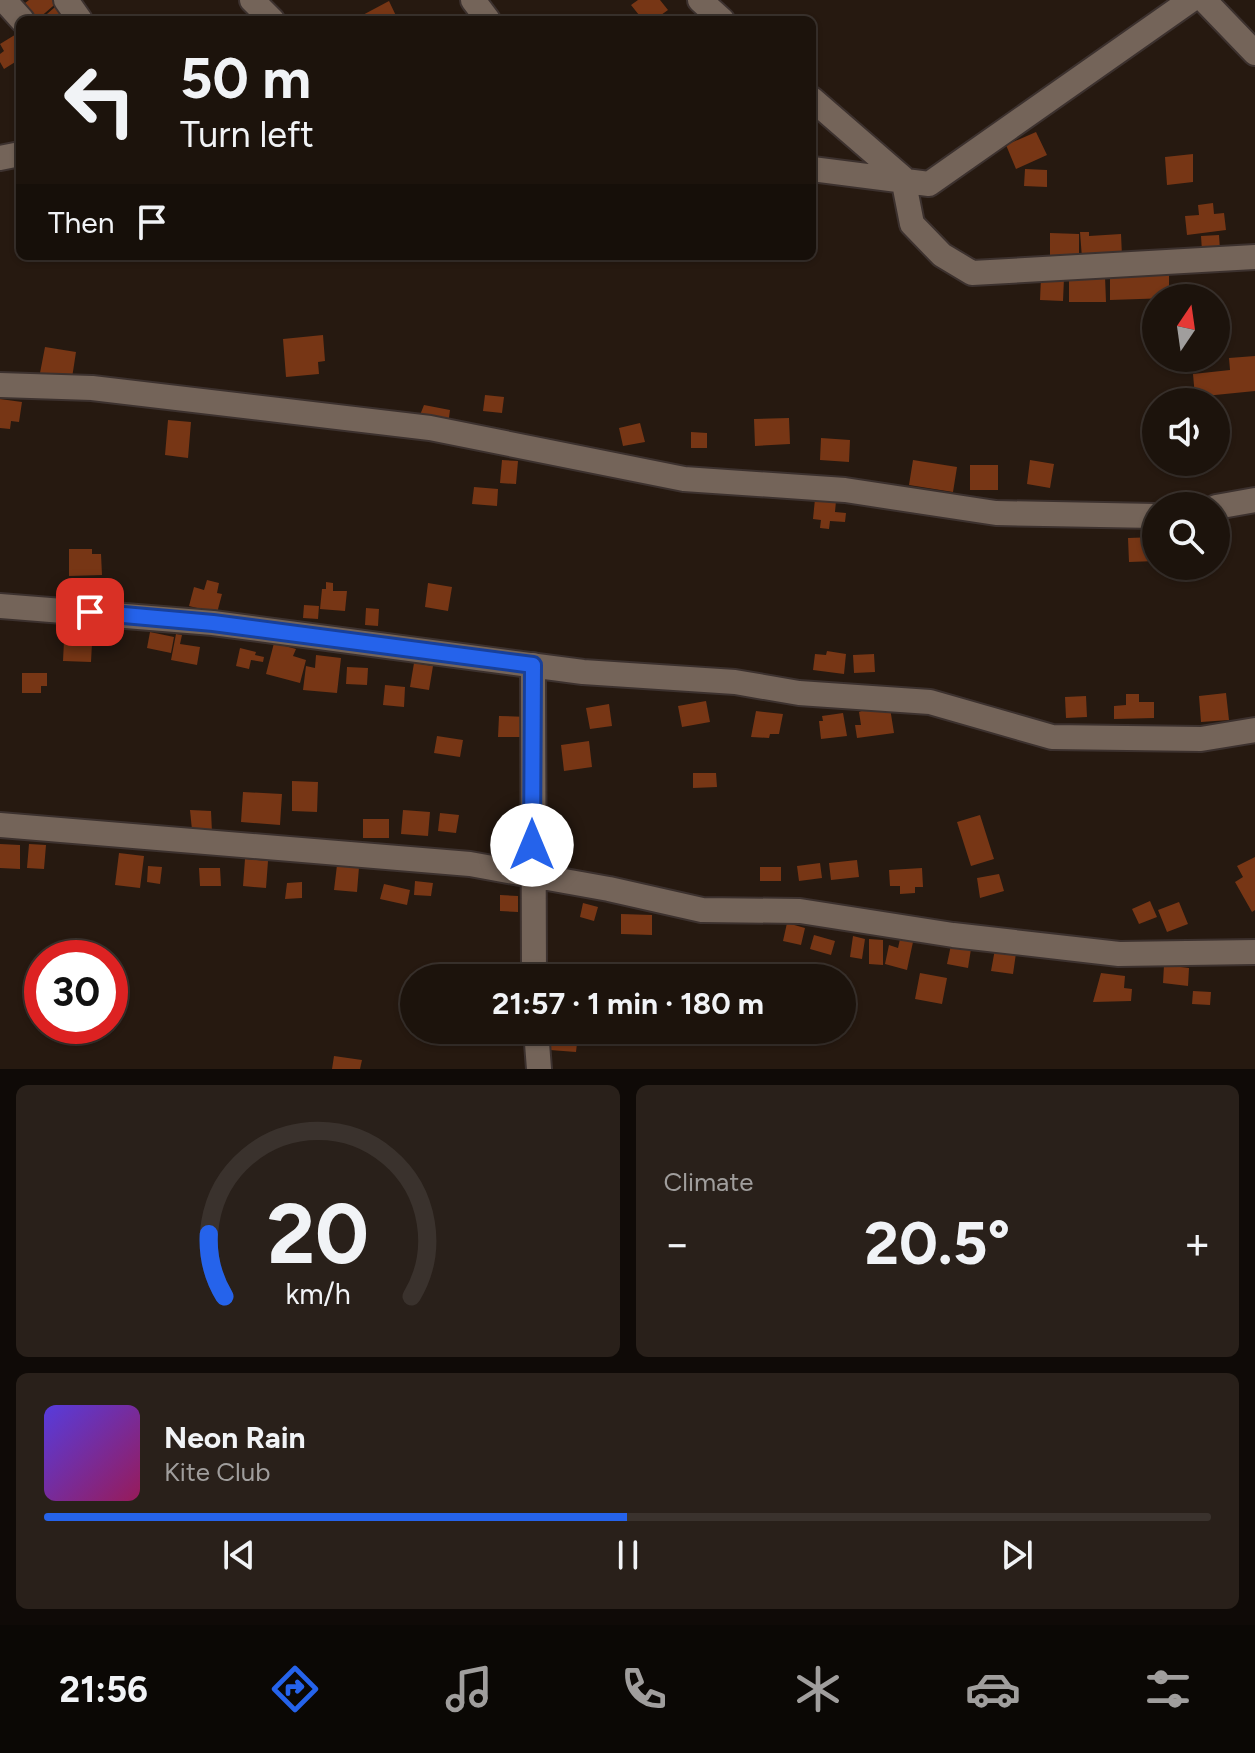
<!DOCTYPE html>
<html lang="en">
<head>
<meta charset="utf-8">
<style>
  :root { --surface:#1c130c; --page:#29201a; --text:#f1f3f6; --muted:#a09e9d; --line:#3a322d; --accent:#2563eb }
  body { margin:0; font-family:Figtree,sans-serif; background:var(--page); color:var(--text); height:100vh; display:flex; flex-direction:column; font-size:30px; white-space:nowrap }
  * { box-sizing:border-box; margin:0 }
  p { font-size:26px; color:var(--muted) }
  .icon { flex:none; width:44px; height:44px; fill:none; stroke:currentColor; stroke-width:2; stroke-linecap:round; stroke-linejoin:round }
  .map { position:relative; height:1069px; overflow:hidden }
  .sheet { display:flex; flex-direction:column; gap:16px; padding:16px; background:#0f0a07; flex:1 }
  .sheet>* { flex:none }
  .banner { position:absolute; left:16px; top:16px; width:800px; height:244px; border-radius:12px; box-shadow:0 2px 6px #0004,0 0 0 2px var(--line); background:#1c130c; color:var(--text); overflow:hidden }
  .needle { width:52px; rotate:13deg }
  .buttons { position:absolute; left:1142px; top:284px; display:grid; gap:16px }
  .buttons a { display:grid; place-items:center; width:88px; height:88px; border-radius:50%; background:var(--surface); box-shadow:0 2px 6px #0004,0 0 0 2px var(--line); font-size:40px }
  .speed { position:absolute; left:24px; top:940px; display:flex; gap:16px; font-size:40px; font-weight:700; text-align:center }
  .speed>* { display:grid; place-content:center; width:104px; height:104px; border-radius:50%; background:var(--surface); box-shadow:0 2px 6px #0004,0 0 0 2px var(--line); line-height:1 }
  .speed .limit { border:12px solid #d22; background:#fff; color:#111 }
  .pin { position:absolute; display:grid; place-items:center; width:68px; height:68px; color:#fff; margin:-34px; border-radius:16px; box-shadow:0 4px 12px #0006 }
  .me { position:absolute; width:88px; margin:-44px; rotate:0deg; stroke-linejoin:round; filter:drop-shadow(0 0 6px #0008) }
  .turn { display:flex; align-items:center; gap:28px; height:168px; padding:0 32px; font-size:36px }
  .turn .icon { width:104px; height:104px; stroke-width:2.5 }
  .turn b { display:block; font-size:56px; line-height:68px }
  .then { display:flex; align-items:center; height:76px; padding:0 32px; background:#0003; gap:16px; font-size:30px }
  .big { font-size:60px; font-weight:700; line-height:1.1 }
  .sheet .tile { flex:1; display:flex; flex-direction:column; justify-content:center; gap:12px; min-width:0; padding:0 28px; border-radius:12px; background:var(--page) }
  .sheet .dial { align-items:center; gap:0 }
  .dial svg { height:208px; overflow:visible; fill:none; stroke:var(--line); stroke-width:7; stroke-linecap:round; text-anchor:middle }
  .dial text { fill:var(--text); stroke:none }
  .song { display:flex; align-items:center; gap:24px }
  .cover { width:96px; height:96px; border-radius:12px; background:linear-gradient(135deg,hsl(250 70% 55%),hsl(330 70% 35%)) }
  .played { height:8px; border-radius:4px; background:linear-gradient(90deg,var(--accent) 50%,var(--line) 50%) }
  .keys { display:flex; justify-content:space-around; direction:ltr }
  .heat { display:flex; justify-content:space-between; align-items:center; font-size:44px; direction:ltr }
  .sheet .tiles { flex:1; display:grid; gap:16px; grid-template-columns:1fr 1fr }
  .tile:last-child { grid-column:span 2 }
  .trip { position:absolute; left:400px; top:964px; width:456px; height:80px; border-radius:40px; background:var(--surface); box-shadow:0 2px 6px #0004,0 0 0 2px var(--line); font-weight:700; line-height:80px; text-align:center }
  .dock { display:flex; height:128px; justify-content:space-around; align-items:center; background:#0b0805; color:var(--muted) }
  .dock .icon { width:56px; height:56px }
  .dock .current { color:var(--accent) }
  .dock b { font-size:36px; color:var(--text) }
  .map>svg:first-child { display:block }
  .building { fill:#773615 }
  .lines { fill:none; stroke-linecap:round; stroke-linejoin:round }
  .street-casing { stroke:#3c312e; stroke-width:28 }
  .street { stroke:#746459; stroke-width:24 }
  .route-casing { stroke:#184099; stroke-width:20 }
  .route { stroke:#2563eb; stroke-width:14 }
</style>
</head>
<body>
<div class="map">
<svg width="1255" height="1069" viewBox="0 0 1255 1069">
  <rect width="100%" height="100%" fill="#261910"/>
  <path class="building" d="M29 0H60L38 19 25 3Z
    M638 0H660L668 10 654 20H643L631 5Z
    M62 1 76 20H40Z
    M389 1 398 20H361L359 17Z
    M18 33 20 59 4 69 0 62V54L4 51 0 44Z
    M1036 132 1047 155 1016 169 1006 145Z
    M1193 154V182L1167 185 1165 157Z
    M1025 169 1047 170V187L1024 186Z
    M1213 203 1214 214 1224 213 1226 230 1187 235 1185 216 1199 215 1198 205Z
    M1080 232H1089V236L1121 234 1122 256 1082 258Z
    M1050 233 1079 234V257L1050 256Z
    M1219 235 1220 250 1202 251 1201 236Z
    M1110 275H1169V298L1110 300Z
    M1069 276H1105L1106 302H1069Z
    M1041 277 1064 278 1063 301 1040 300Z
    M323 335 325 361 318 362 319 374 286 377 283 339Z
    M45 347 76 352 72 378 40 373Z
    M1255 356V391L1195 397 1193 374 1230 370 1229 358Z
    M485 395 504 397 502 413 483 411Z
    M0 399 22 402 19 422 11 421 10 429 0 428Z
    M424 405 450 410 448 425 418 420Z
    M789 418 790 444 755 446 754 419Z
    M168 420 191 422 188 458 165 455Z
    M640 423 645 442 623 446 619 428Z
    M691 432 707 433V448H691Z
    M821 438 850 440 849 462 820 460Z
    M502 460 518 461 516 484 500 483Z
    M913 460 957 467 953 492 909 485Z
    M1030 460 1054 464 1050 488 1027 484Z
    M970 465H998V490H970Z
    M474 487 498 489 497 506 472 504Z
    M815 499 836 501 835 512 846 513 845 522 830 521 829 529 820 528 821 520 813 519Z
    M1156 537V561L1129 562 1128 538Z
    M69 549H92V554H101L102 575 69 576Z
    M207 580 219 583 217 593 222 594 217 613 189 606 194 587 204 590Z
    M326 582 333 583V591H347L345 611 320 609 322 589H326Z
    M428 583 452 587 448 611 425 607Z
    M304 605 319 606 318 619 303 618Z
    M366 608 379 609 378 626 365 625Z
    M150 632 174 637 171 653 147 648Z
    M176 634 182 635 180 644 200 647 197 665 171 660Z
    M64 641 92 643 91 662 63 661Z
    M274 643 296 649 293 656 306 660 300 683 266 674Z
    M240 648 256 652 255 655 264 657 263 662 251 660 249 669 236 666Z
    M827 651 846 654 844 674 813 670 815 654 826 655Z
    M874 654 875 672 854 673 853 655Z
    M316 655 341 658 337 693 303 690 306 666 315 668Z
    M414 663 433 666 429 690 410 687Z
    M347 667 368 668 367 685 346 684Z
    M22 673H47V686H41V693H22Z
    M385 685 405 687 404 707 383 705Z
    M1226 693 1229 720 1201 722 1199 696Z
    M1126 694H1139V702H1154V718L1114 719V706L1126 705Z
    M1086 696 1087 717 1066 718 1065 697Z
    M706 701 710 722 682 727 678 706Z
    M609 704 612 726 590 729 586 708Z
    M872 707 873 711 890 708 894 733 857 738 855 725H861L859 712Z
    M756 711 783 714 779 734H770L769 738 751 737Z
    M843 713 847 736 821 739 819 721H823L822 716Z
    M499 716 529 717V737H498Z
    M437 736 463 740 460 757 434 753Z
    M589 741 592 767 564 771 561 745Z
    M693 773H716L717 787 693 788Z
    M292 781 318 782 317 812 292 811Z
    M243 792 282 794 280 825 241 822Z
    M190 810 211 811 212 832 192 830Z
    M403 810 430 812 428 836 401 834Z
    M440 813 459 815 456 833 438 831Z
    M980 815 994 859 971 866 957 822Z
    M363 819H389V838H363Z
    M511 833 529 836 526 855 508 853Z
    M0 844 20 845V869L0 868Z
    M29 844 46 845 44 869 27 868Z
    M119 853 144 856 140 888 115 885Z
    M1255 857V910L1252 912 1235 882 1243 877 1237 866Z
    M245 859 268 861 266 888 243 886Z
    M857 860 859 877 831 880 829 863Z
    M820 863 822 878 799 881 797 866Z
    M337 865 359 867 357 892 334 890Z
    M148 866 162 867 160 884 147 882Z
    M760 867H781V881H760Z
    M199 868H220L221 886H200Z
    M922 868 923 887H915V893L900 894V886H890L889 870Z
    M999 874 1004 891 980 898 977 878Z
    M415 881 433 883 431 896 414 895Z
    M302 882V898L285 899 287 883Z
    M384 884 410 890 407 905 380 899Z
    M500 895 518 896V912L500 911Z
    M1150 901 1157 917 1139 924 1132 909Z
    M1179 902 1188 924 1167 932 1158 910Z
    M583 903 598 907 594 921 580 917Z
    M621 914 652 915V935L621 934Z
    M787 923 805 928 801 945 783 941Z
    M814 935 835 941 831 955 810 949Z
    M853 936 865 939 862 959 850 957Z
    M869 939 883 940V965L869 964Z
    M900 939 913 942 907 970 885 964 889 945 898 948Z
    M951 945 971 949 968 968 947 964Z
    M995 949 1016 953 1013 974 991 971Z
    M1164 965 1189 968 1188 986 1163 983Z
    M920 973 947 978 942 1004 915 999Z
    M1101 973 1125 976 1124 988 1132 989 1131 1001 1093 1002Z
    M1193 991 1211 992 1210 1005 1192 1004Z
    M551 1033 578 1035 576 1052 550 1050Z
    M334 1056 362 1060 360 1069H332Z"/>
  <g class="lines">
    <defs>
      <path id="street" d="M4 0 22 20
        M66 0 80 20
        M252 0 272 20
        M473 0 488 20
        M700 0 722 20
        M1204 0 1255 53
        M812 99 903 178 912 224 942 255 972 273 1255 257
        M0 158 20 154
        M812 169 929 184 1191 0
        M0 385 92 388 430 428 684 479 845 490 996 513 1156 516
        M1216 507 1255 500
        M0 606 213 623 583 672 735 682 799 693 930 702 1052 737 1201 739 1255 730
        M533 665 534 978
        M0 825 470 864 609 889 702 910 800 911 953 935 1119 954 1255 952
        M536 1030 539 1069"/>
    </defs>
    <use href="#street" class="street-casing"/>
    <use href="#street" class="street"/>
  </g>
  <g class="lines">
    <defs>
      <path id="route" d="M90 612 213 623 533 665 532 845"/>
    </defs>
    <use href="#route" class="route-casing"/>
    <use href="#route" class="route"/>
  </g>
</svg>
<div class="buttons">
<a><svg class="needle" viewBox="-14 -14 28 28"><path d="M0-13l5 13h-10z" fill="#e53935"/><path d="M0 13l5-13h-10z" fill="#a09e9d"/></svg></a>
<a><svg class="icon" aria-label="sound" viewBox="0 0 24 24"><path d="M4 9h4l5-4v14l-5-4H4zM17 9q2 3 0 6"/></svg></a>
<a><svg class="icon" aria-label="search" viewBox="0 0 24 24"><circle cx="10" cy="10" r="6"/><path d="M15 15l6 6"/></svg></a>
</div>
<div class="speed"><div class="limit">30</div></div>
<div class="pin" style="left:90px;top:612px;background:#d93025"><svg class="icon" aria-label="arrive" viewBox="0 0 24 24"><path d="M6 21V4h12l-3 4 3 4H6"/></svg></div>
<svg class="me" style="left:532px;top:845px" viewBox="-20 -20 40 40"><circle r="19" fill="#fff"/><path d="M0-13L10 11 0 6-10 11z" fill="#2563eb"/></svg>
<div class="trip">21:57 · 1 min · 180 m</div>
<div class="banner">
<div class="turn"><svg class="icon" aria-label="left" viewBox="0 0 24 24"><path d="M17 20v-9H6M10 6l-5 5 5 5"/></svg><div><b>50 m</b>Turn left</div></div>
<div class="then">Then<svg class="icon" aria-label="arrive" viewBox="0 0 24 24"><path d="M6 21V4h12l-3 4 3 4H6"/></svg></div>
</div>
</div>
<section class="sheet">
<div class="tiles">
<div class="tile dial"><svg viewBox="0 0 100 80">
<path d="M14 69A42 42 0 1 1 86 69"/>
<path d="M14 69A42 42 0 0 1 8 45" stroke="#2563eb"/>
<text x="50" y="56" font-size="32" font-weight="700">20</text>
<text x="50" y="72" font-size="11">km/h</text>
</svg></div>
<div class="tile"><p>Climate</p>
<div class="heat"><a>−</a><b class="big">20.5°</b><a>+</a></div>
</div>
<div class="tile">
<div class="song"><i class="cover"></i><div><b>Neon Rain</b><p>Kite Club</p></div></div>
<div class="played"></div>
<div class="keys"><svg class="icon" aria-label="previous" viewBox="0 0 24 24"><path d="M18 5L8 12l10 7zM5 5v14"/></svg><svg class="icon" aria-label="pause" viewBox="0 0 24 24"><path d="M8 5v14M16 5v14"/></svg><svg class="icon" aria-label="next" viewBox="0 0 24 24"><path d="M6 5l10 7-10 7zM19 5v14"/></svg></div>
</div>
</div>
</section>
<nav class="dock">
<b>21:56</b>
<svg class="icon current" aria-label="directions" viewBox="0 0 24 24"><path d="M12 3l9 9-9 9-9-9zM9 14v-3h6M13 9l2 2-2 2"/></svg>
<svg class="icon" aria-label="music" viewBox="0 0 24 24"><path d="M9 18V5l10-2v13"/><circle cx="6" cy="18" r="3"/><circle cx="16" cy="16" r="3"/></svg>
<svg class="icon" aria-label="phone" viewBox="0 0 24 24"><path d="M5 4h4l2 5-3 2q2 4 5 5l2-3 5 2v4C11 20 4 13 5 4z"/></svg>
<svg class="icon" aria-label="climate" viewBox="0 0 24 24"><path d="M12 3v18M4 7l16 10M4 17L20 7"/></svg>
<svg class="icon" aria-label="car" viewBox="0 0 24 24"><path d="M5 17H2v-5l4-1 3-4h7l3 4 3 1v5h-3M9 17h6M6 11h13"/><circle cx="7" cy="17" r="2"/><circle cx="17" cy="17" r="2"/></svg>
<svg class="icon" aria-label="filters" viewBox="0 0 24 24"><path d="M4 7h16M4 17h16"/><circle cx="9" cy="7" r="2"/><circle cx="15" cy="17" r="2"/></svg>
</nav>
</body>
</html>
